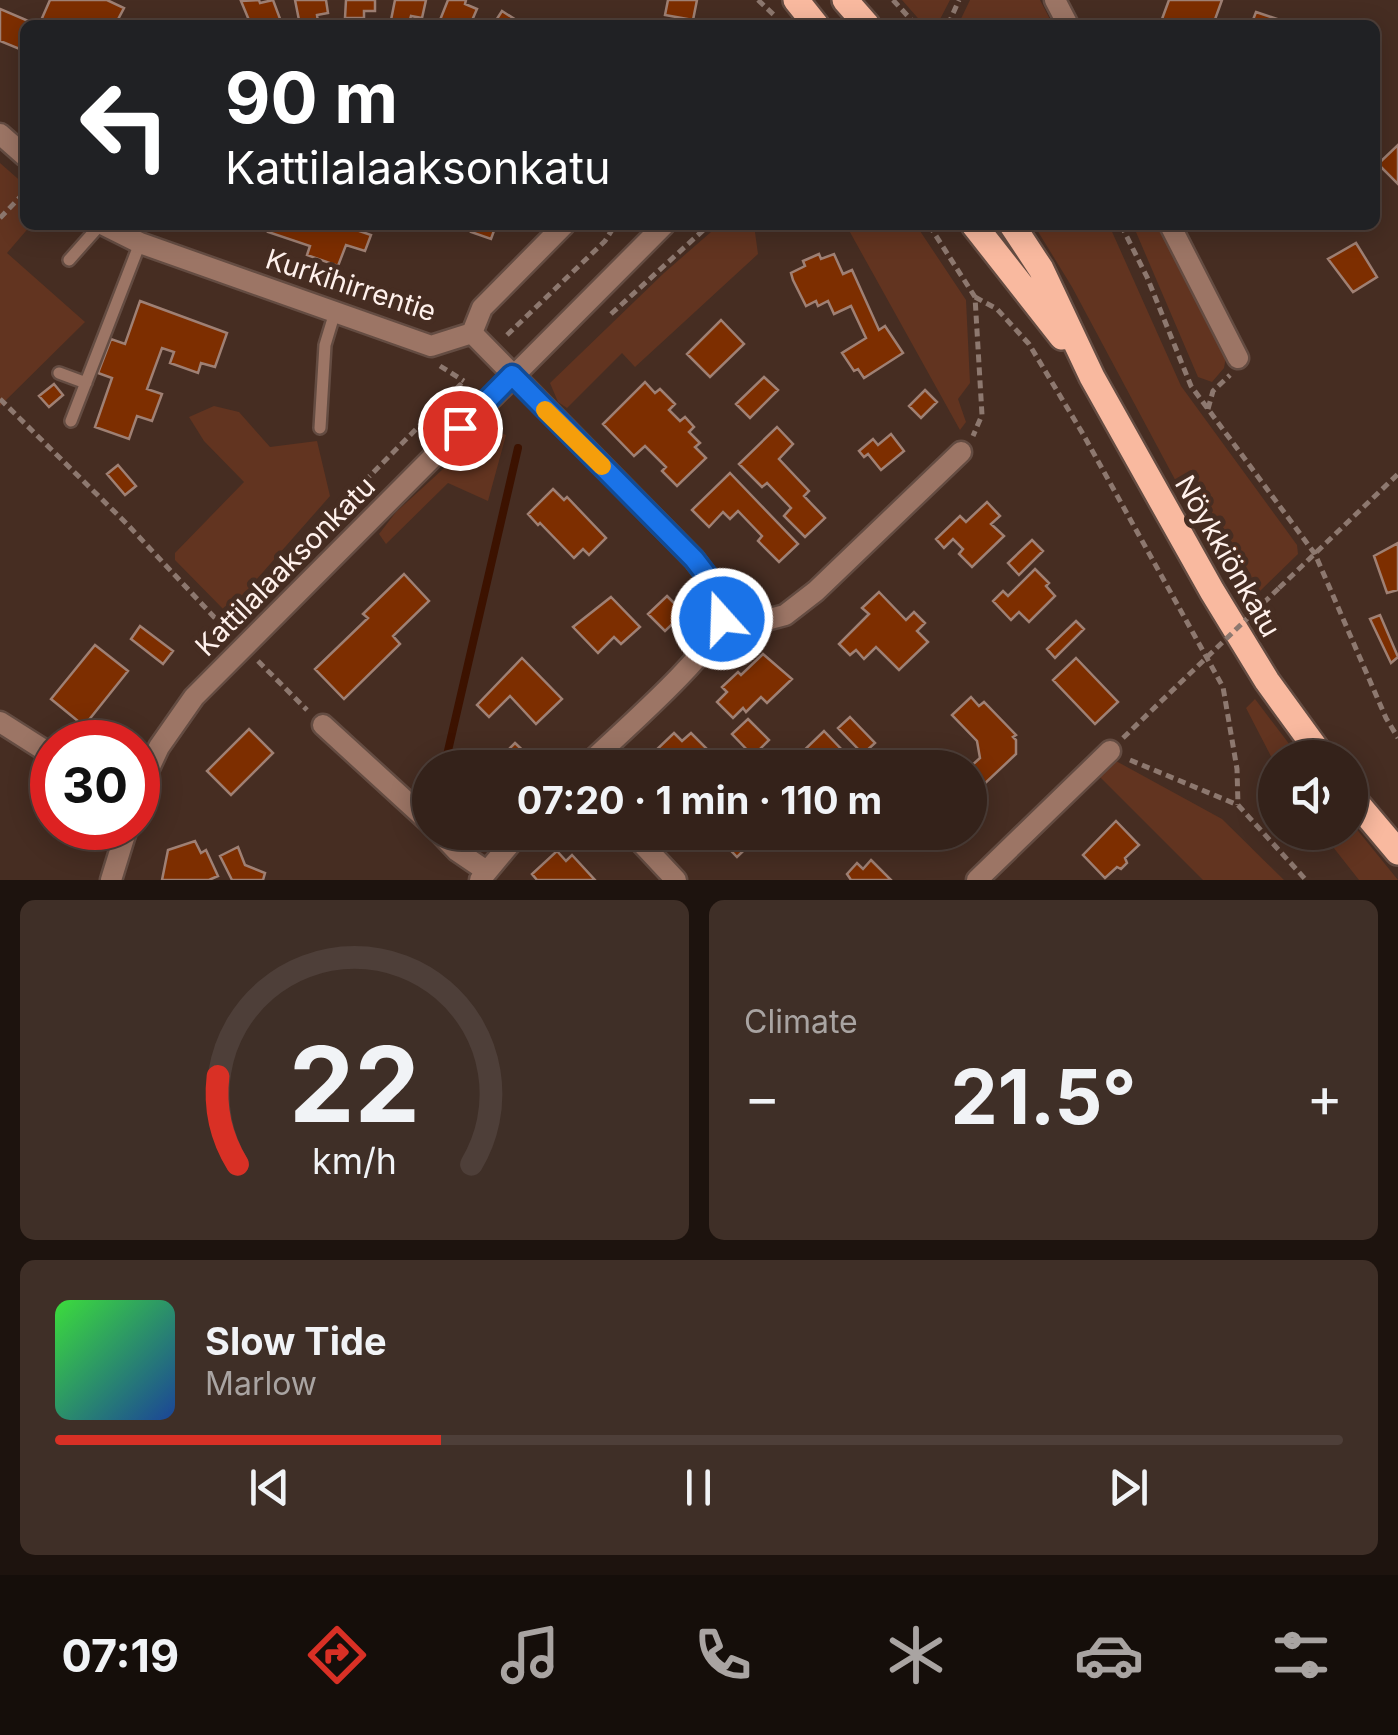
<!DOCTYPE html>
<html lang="en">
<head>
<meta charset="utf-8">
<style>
  :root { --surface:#34221a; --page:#3f2f27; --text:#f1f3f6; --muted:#a9a4a2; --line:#4e3f39; --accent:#d93025 }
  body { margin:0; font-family:Inter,sans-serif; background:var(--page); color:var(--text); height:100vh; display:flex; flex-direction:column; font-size:38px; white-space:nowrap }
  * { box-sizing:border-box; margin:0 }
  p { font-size:32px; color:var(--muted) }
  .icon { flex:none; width:55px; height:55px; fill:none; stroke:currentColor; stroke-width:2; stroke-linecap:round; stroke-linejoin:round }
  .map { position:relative; height:880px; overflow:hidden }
  .drawer { display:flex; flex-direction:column; gap:20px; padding:20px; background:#1d130e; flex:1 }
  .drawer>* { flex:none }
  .top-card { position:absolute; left:20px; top:20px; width:1360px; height:210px; border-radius:15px; box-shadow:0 5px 25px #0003,0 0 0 2px var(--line); background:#202124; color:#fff; overflow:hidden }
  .buttons { position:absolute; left:1258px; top:740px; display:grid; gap:20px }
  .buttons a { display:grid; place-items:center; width:110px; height:110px; border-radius:50%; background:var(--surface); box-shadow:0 5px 25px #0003,0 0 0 2px var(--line); font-size:50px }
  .speed { position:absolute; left:30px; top:720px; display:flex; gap:20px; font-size:50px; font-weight:700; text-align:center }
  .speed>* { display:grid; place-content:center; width:130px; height:130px; border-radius:50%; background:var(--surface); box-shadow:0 5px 25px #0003,0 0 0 2px var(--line); line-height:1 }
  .speed .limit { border:15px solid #d22; background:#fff; color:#111 }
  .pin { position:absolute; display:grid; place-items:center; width:85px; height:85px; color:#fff; margin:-42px; border:5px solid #fff; border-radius:50%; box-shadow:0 2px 10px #0007 }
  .me { position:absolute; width:110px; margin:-55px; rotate:340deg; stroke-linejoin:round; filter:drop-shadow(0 0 8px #0008) }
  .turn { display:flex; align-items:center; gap:35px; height:210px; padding:0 40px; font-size:45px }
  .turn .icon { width:130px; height:130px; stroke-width:2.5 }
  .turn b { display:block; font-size:70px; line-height:85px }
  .big { font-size:75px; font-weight:700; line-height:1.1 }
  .drawer .widget { flex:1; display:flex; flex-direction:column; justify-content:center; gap:15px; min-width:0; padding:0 35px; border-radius:15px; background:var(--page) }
  .drawer .dial { align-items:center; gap:0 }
  .dial svg { height:260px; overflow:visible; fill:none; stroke:var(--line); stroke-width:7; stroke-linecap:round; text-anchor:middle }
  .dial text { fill:var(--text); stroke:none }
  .song { display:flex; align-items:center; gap:30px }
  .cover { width:120px; height:120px; border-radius:15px; background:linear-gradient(135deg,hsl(120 70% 55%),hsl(220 70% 35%)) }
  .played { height:10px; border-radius:5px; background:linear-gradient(90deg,var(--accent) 30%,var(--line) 30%) }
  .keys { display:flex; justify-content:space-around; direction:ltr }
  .heat { display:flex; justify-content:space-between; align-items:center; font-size:55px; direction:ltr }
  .drawer .tiles { flex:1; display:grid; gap:20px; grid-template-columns:1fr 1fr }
  .widget:last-child { grid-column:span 2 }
  .trip { position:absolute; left:412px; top:750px; width:575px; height:100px; border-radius:50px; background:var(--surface); box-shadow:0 5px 25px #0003,0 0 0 2px var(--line); font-weight:700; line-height:100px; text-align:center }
  .menu { display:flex; height:160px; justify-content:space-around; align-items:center; background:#150e0a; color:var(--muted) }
  .menu .icon { width:70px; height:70px }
  .menu .selected { color:var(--accent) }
  .menu b { font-size:45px; color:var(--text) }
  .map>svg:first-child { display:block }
  .green { fill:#623420 }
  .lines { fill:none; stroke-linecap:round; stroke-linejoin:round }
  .stream { stroke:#3c1200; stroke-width:8 }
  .building { fill:#7d2e00; stroke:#9f8074; stroke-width:2.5 }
  .service-casing { stroke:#644c42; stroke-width:16 }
  .minor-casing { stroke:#644c42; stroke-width:25 }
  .tertiary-casing { stroke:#644c42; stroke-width:25 }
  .primary-casing { stroke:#644c42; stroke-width:30 }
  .path { stroke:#8d786f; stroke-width:5; stroke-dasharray:8 5; stroke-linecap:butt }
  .service { stroke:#9c7565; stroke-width:11 }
  .minor { stroke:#9c7565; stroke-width:20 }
  .tertiary { stroke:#9c7565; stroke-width:20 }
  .primary { stroke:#f9b99f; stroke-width:25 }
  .path-bridge { stroke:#8d786f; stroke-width:5; stroke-dasharray:8 5; stroke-linecap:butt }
  .route-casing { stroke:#114b97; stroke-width:25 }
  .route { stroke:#1a73e8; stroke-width:18 }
  .slow { stroke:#f59e0b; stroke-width:18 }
  .labels { text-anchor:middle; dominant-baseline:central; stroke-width:10; stroke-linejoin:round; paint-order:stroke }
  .street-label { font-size:28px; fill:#fff1ec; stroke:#462d22 }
</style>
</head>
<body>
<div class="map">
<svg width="1398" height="880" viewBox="0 0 1398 880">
  <rect width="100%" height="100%" fill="#462d22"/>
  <path class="green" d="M902 0H950L937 25H924Z
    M970 0H1040L1053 25H958Z
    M0 163 25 185V225H31L7 253 85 322 0 406Z
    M719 225H754L758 254 635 367 622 353 567 408 558 402 550 383 664 273Z
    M846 225H916L966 300 970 383 958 399 966 422 960 430Z
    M1034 225H1109L1181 386 1297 545 1298 554 1259 592 1225 573 1072 287Z
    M1133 225H1157L1226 357 1224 368 1212 382 1198 377Z
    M214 406 239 412 270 447 317 441 330 496 227 613 175 560V553L244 482 204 441 189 417Z
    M488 428 506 435 488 501 448 483 386 544 379 534 396 512Z
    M1255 699 1299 757 1275 758V764L1246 708Z
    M1116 761 1222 819 1284 880H1203L1100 777Z
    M1350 821 1398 880H1359L1322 833 1350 832Z"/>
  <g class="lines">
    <path class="stream" d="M444 768 518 448"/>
  </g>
  <path class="building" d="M50 0H107L124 8 115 25H39Z
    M259 0 260 3 273 0 282 24 251 25 241 1Z
    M295 0H326L328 13 317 15 318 22 300 25Z
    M346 0H375V11H364V18H345Z
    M395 0H426L422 18 411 16 409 23 391 20Z
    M448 0H466L465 4 477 9 470 25H438Z
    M668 0H697L693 20 665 15Z
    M1169 0H1222L1213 25H1178L1162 19Z
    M0 9 33 23 25 25 22 50 0 41Z
    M502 11 516 20 513 25H493Z
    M1256 12 1289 23 1288 25H1251Z
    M1398 145V184L1378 164Z
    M270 225H342L371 235 365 251 346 245 338 266 307 255 310 246 268 232Z
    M473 225 495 228 491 239 471 232Z
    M1356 243 1377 277 1353 292 1328 259Z
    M819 254 821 259 834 254 843 274 852 270 879 330 885 326 903 353 864 378 858 369 854 371 842 353 866 338 851 306 834 314 828 301 818 306 816 301 806 306 793 280 791 273 805 266 803 261Z
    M140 301 227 333 215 367 201 363 198 373 170 363 174 352 162 348 147 389 162 394 152 421 137 416 129 439 95 427 112 378 98 373 111 339 125 344Z
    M721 320 744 344 710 377 687 354Z
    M764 377 778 390 750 418 736 404Z
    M645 382 655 393 660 389 675 404 669 410 680 421 685 417 694 427 689 432 700 443 695 447 706 458 677 486 662 471 666 467 645 446 634 456 603 424Z
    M54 384 63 395 49 407 39 396Z
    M925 390 937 402 921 418 909 406Z
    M777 427 793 444 779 459 809 491 804 496 825 518 805 537 784 516 791 508 767 483 762 487 739 464Z
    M891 434 904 451 881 470 868 454 864 457 859 451 873 439 878 445Z
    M118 465 136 486 125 495 107 474Z
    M730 473 798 544 779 562 758 541 762 536 738 511 730 519 723 512 709 527 692 510Z
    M553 489 564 500 567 497 606 538 589 555 583 549 574 558 540 523 538 525 528 514Z
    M987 502 1000 516 991 524 1004 536 972 567 959 554 963 549 953 539 944 548 936 539 960 516 966 522Z
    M1032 540 1043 551 1019 575 1008 563Z
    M1398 543V590L1387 593 1374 556Z
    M1035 569 1049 583 1046 586 1055 596 1029 622 1019 612 1011 620 993 601 1003 591 1008 596Z
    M404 574 429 601 393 636 400 644 344 699 315 669 368 618 363 614Z
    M879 592 906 620 914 612 925 623 917 631 928 642 899 670 876 647 864 659 856 650 850 655 839 644 869 614 862 608Z
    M667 596 684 613 665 631 648 614Z
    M611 597 640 627 621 644 614 637 598 653 573 627Z
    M1380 615 1398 657 1391 663 1370 619Z
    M1076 621 1084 629 1055 658 1047 649Z
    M140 626 173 651 163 664 131 639Z
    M95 645 128 671 84 726 51 699Z
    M763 654 792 679 767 703 761 697 746 712 743 708 733 718 717 702 727 692 722 687 738 672 741 675Z
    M522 658 562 699 536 724 510 696 489 717 477 705Z
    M1076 658 1118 702 1095 724 1053 680Z
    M971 697 979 706 984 702 1016 735 1013 737 1016 740V754L980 788 970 777 969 768 980 758 977 741 952 715Z
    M850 717 875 743 863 754 838 728Z
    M748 719 769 740 753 756 732 734Z
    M249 729 273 753 231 795 207 771Z
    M824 731 845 753 830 768H803L795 759Z
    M674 733 682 741 691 733 712 754 701 768H643L655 757 652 754Z
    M515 743 535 762 529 768H517L504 754Z
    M1116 821 1139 845 1125 858 1127 863 1121 869 1117 867 1105 878 1083 855Z
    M719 832H763L737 857 716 835Z
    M195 841 201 853 206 850 218 876 209 880H162L168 850Z
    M238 847 245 865 265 873 263 880H232L220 856Z
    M557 851 566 861 572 855 595 880H537L532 874Z
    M871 860 891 880H851L847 874 857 863 863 869Z"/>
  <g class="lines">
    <defs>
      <path id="service" d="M69 260 100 225
        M59 373 86 383
        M71 421 140 243
        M320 428 325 345 335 312"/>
      <path id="minor" d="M1055 0 1068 25
        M0 134 25 156
        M104 225 140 243 431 346 472 333 694 559C707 576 725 598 721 621 715 652 610 742 584 768
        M1170 225 1238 358
        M472 333 482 308 564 225
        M722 619 759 622 785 615 816 591 961 452
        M0 722 52 755
        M323 725 430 823
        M439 832 457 851 485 870
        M631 832 676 880
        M480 880 520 832
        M977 880 1110 751"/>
      <path id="tertiary" d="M138 792 159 747 194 697 664 225
        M111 880 127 828"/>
      <path id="primary" d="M796 0 816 25
        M845 0 867 25
        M974 225 1062 337
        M1012 225 1041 269 1092 377 1212 591 1267 681 1323 758
        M1350 795 1398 852"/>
    </defs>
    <use href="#service" class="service-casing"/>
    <use href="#minor" class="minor-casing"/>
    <use href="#tertiary" class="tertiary-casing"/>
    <use href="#primary" class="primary-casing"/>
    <path class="path" d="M758 0 774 15
      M893 0 916 25
      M948 25 959 0
      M0 218 25 192
      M929 225 975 297 982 415 973 436
      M1121 225 1147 277 1191 386 1315 554 1386 718 1398 738
      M975 297 997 309 1029 344 1083 434 1223 687 1237 769 1238 805
      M611 314 709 225
      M507 335 605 241 615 225
      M440 366 464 381
      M0 399 127 524 229 633
      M1208 409 1213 391 1230 375
      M287 569 326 520 460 385 468 393
      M1279 588 1398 474
      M258 661 307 710
      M1123 738 1179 684
      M1130 760 1238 805 1306 880"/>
    <use href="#service" class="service"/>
    <use href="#minor" class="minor"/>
    <use href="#tertiary" class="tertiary"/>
    <use href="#primary" class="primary"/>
    <path class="path-bridge" d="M1179 684 1279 588"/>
  </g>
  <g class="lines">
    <defs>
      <path id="route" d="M460 428 512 375 694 559 714 585 722 619"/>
    </defs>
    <use href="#route" class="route-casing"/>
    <use href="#route" class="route"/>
    <path class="slow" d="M545 410 602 466"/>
  </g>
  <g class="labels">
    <g class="street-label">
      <text transform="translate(351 285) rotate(18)">Kurkihirrentie</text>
      <text transform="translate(1228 556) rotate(60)">Nöykkiönkatu</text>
      <text transform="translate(285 566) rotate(-45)">Kattilalaaksonkatu</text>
    </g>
  </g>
</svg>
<div class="buttons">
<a><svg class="icon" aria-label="sound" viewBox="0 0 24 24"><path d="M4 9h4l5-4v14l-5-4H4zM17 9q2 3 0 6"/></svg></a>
</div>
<div class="speed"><div class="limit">30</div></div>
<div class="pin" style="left:460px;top:428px;background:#d93025"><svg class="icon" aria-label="arrive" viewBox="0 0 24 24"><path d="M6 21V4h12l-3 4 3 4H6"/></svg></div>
<svg class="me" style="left:722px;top:619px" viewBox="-20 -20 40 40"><circle r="17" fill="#1a73e8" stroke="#fff" stroke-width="3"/><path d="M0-11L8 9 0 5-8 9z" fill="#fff"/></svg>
<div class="trip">07:20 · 1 min · 110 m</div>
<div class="top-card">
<div class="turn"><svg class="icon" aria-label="left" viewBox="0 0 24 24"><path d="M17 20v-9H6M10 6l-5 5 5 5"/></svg><div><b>90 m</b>Kattilalaaksonkatu</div></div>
</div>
</div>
<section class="drawer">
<div class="tiles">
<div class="widget dial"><svg viewBox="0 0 100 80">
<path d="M14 69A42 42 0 1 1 86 69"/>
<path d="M14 69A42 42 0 0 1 8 42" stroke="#d93025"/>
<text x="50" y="56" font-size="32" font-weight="700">22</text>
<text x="50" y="72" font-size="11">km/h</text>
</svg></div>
<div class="widget"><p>Climate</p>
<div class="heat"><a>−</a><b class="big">21.5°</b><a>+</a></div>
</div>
<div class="widget">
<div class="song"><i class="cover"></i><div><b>Slow Tide</b><p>Marlow</p></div></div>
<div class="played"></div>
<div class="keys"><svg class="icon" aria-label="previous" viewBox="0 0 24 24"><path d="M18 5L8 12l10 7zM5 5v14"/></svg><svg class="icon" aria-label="pause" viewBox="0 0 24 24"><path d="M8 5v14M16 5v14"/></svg><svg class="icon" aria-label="next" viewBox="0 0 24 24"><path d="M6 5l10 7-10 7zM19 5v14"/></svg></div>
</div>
</div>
</section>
<nav class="menu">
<b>07:19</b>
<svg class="icon selected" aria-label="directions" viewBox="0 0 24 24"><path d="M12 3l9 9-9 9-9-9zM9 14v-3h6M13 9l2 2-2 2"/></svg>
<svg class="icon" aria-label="music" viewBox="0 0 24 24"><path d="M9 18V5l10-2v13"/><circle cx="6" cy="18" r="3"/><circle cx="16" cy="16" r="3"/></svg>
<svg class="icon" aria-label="phone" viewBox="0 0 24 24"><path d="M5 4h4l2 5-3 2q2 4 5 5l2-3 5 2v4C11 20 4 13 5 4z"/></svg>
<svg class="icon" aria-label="climate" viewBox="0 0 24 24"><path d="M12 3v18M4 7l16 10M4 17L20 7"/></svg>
<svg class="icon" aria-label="car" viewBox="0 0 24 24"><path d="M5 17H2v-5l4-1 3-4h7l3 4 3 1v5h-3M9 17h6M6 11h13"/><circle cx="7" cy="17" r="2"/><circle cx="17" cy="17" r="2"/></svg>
<svg class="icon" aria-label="filters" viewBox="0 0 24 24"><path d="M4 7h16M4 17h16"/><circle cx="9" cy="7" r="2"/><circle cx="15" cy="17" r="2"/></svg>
</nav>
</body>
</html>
